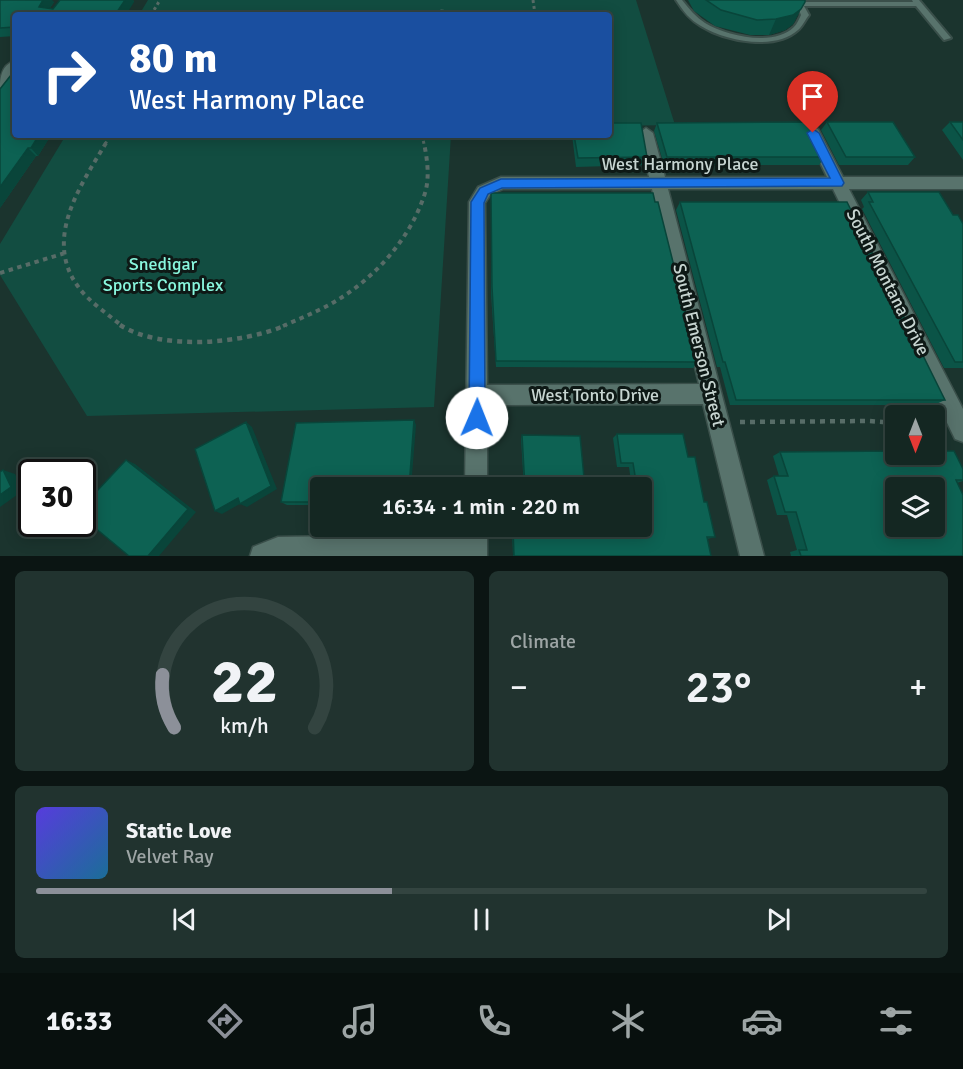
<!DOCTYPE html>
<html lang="en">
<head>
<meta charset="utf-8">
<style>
  :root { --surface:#142722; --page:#21332f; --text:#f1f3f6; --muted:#9da5a5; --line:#334440; --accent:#8c9099 }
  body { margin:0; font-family:Signika,sans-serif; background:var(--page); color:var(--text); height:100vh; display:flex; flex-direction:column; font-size:22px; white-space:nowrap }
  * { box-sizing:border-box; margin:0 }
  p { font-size:20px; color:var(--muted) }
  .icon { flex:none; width:33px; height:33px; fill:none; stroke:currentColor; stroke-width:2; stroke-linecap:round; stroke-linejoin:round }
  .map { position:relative; height:556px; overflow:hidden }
  .drawer { display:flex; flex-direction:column; gap:15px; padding:15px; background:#0b1513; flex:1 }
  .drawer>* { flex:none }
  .guide { position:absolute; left:12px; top:12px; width:600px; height:126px; border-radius:6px; box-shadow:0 3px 15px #0003,0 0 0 2px var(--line); background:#1a4fa0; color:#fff; overflow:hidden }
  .needle { width:39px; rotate:180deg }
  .controls { position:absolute; left:885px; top:405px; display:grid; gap:12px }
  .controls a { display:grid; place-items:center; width:60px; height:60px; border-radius:6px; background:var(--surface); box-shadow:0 3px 15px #0003,0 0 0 2px var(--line); font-size:30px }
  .speed { position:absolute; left:18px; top:459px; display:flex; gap:12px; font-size:30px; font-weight:700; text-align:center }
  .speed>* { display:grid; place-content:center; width:78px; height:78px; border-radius:50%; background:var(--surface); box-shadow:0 3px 15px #0003,0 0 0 2px var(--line); line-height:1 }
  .speed .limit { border:3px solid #111; border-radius:9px; background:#fff; color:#111 }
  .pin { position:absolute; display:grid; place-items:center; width:51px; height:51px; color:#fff; margin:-62px -26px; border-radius:50% 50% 50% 0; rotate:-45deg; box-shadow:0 0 6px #0007 }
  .pin .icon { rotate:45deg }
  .me { position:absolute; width:66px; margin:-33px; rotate:1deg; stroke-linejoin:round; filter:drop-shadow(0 0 4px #0008) }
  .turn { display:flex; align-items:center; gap:21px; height:126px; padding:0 18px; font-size:27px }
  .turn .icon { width:78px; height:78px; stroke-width:2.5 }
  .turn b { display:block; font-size:42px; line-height:51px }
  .big { font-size:45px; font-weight:600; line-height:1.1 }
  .drawer .widget { flex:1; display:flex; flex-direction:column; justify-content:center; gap:9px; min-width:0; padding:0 21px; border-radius:9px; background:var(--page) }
  .drawer .dial { align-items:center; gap:0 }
  .dial svg { height:156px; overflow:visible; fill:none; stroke:var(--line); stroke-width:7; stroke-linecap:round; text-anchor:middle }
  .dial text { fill:var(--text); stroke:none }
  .song { display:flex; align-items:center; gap:18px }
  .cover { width:72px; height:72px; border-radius:9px; background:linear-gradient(135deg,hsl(250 70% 55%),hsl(200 70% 35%)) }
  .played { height:6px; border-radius:3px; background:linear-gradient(90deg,var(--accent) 40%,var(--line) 40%) }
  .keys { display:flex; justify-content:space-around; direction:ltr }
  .heat { display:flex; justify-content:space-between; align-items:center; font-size:33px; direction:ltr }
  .drawer .tiles { flex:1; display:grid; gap:15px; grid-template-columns:1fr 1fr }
  .widget:last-child { grid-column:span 2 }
  .trip { position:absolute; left:310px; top:477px; width:342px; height:60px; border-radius:6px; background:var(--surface); box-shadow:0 3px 15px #0003,0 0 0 2px var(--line); font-weight:600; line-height:60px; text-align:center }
  .menu { display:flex; height:96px; justify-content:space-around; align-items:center; background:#08100e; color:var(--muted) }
  .menu .icon { width:42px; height:42px }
  .menu .on { color:var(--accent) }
  .menu b { font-size:27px; color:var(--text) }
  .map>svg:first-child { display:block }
  .green { fill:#124d41 }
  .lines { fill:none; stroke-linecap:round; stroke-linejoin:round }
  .service-casing { stroke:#3a4f4a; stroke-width:4 }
  .minor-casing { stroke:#3a4f4a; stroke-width:3 }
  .path-far2 { stroke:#576c67; stroke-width:3; stroke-dasharray:3 3; stroke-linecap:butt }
  .path-far1 { stroke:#576c67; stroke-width:4; stroke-dasharray:4.5 4.5; stroke-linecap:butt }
  .path { stroke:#576c67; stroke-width:4.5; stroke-dasharray:5 5; stroke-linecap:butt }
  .service { fill:#58736c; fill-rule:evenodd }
  .minor { fill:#58736c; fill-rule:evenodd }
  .wall { fill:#0b5447 }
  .shaded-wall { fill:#09453a }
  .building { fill:#0d6253; stroke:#09453a; stroke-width:1.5; fill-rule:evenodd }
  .route { fill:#1a73e8; stroke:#114b97; stroke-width:1.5 }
  .labels { text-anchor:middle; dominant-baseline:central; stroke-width:6; stroke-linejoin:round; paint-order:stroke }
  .street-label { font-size:18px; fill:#c7d5d1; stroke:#0e1916 }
  .park-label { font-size:18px; fill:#89f7de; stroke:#0e1916 }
</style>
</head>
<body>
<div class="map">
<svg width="963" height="556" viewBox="0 0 963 556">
  <rect width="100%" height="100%" fill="#1b342e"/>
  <path class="green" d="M148 0H636L675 125 609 126V15H139Z
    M66 135H451L434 407 87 416 0 275V244Z"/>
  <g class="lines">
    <defs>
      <path id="service" d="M676 0H682C689 9 696 17 705 23 727 36 773 47 794 27 797 24 799 19 801 15L795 0H801L802 2H913L912 0H919L951 38 944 40 916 6H804L809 15C805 20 802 27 798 30 775 51 725 41 701 26 690 20 683 11 676 0Z"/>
      <path id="minor" d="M15 61C15 72 13 85 0 88 0 77 2 64 15 61Z
        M646 128 653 133 665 177H827L806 133 813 128 818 129 843 177H963V189H849L963 409V442L955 439 833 189H668L764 556H740L703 404 487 405V488H465L469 202 478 187 501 177H649L639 133ZM503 189H652L699 384 487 385 485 203 490 195Z
        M463 526H487V556H250L253 547 278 537 463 534Z"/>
    </defs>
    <use href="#service" class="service-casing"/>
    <use href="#minor" class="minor-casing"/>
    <path class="path-far2" d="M533 0 535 14
      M151 15 160 0
      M417 15 441 11 471 15
      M486 15 535 13
      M422 135 424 144
      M105 144 111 135"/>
    <path class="path-far1" d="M106 143C79 188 38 246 86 296 97 307 110 316 122 326
      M0 273 65 253
      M283 326C297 320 311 314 325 307 370 284 410 241 425 193 430 177 427 158 424 143"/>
    <path class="path" d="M120 325C161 351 243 344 286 325
      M740 422 869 421 896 423"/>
    <use href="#service" class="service"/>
    <use href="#minor" class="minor"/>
  </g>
  <path class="wall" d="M0 0 54 2 50 8 53 9 60 0H133L134 2 15 15V36L0 37Z
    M688 0H805L793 24 785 30 769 35H750L715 26 694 11Z
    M827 122 915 157 908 165H839L821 130Z
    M950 122H963V160L942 130Z
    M657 123 810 126 825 157 819 165H664L654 131Z
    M15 135H51L38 156H36L0 208Z
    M572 135H609L647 157 644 165 576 167Z
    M868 192 953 215 963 224V368H944L862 209 864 207 861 200Z
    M491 193 698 362 693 368 496 367 491 294Z
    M680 202 945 400 934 405H730L720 367H717L676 210Z
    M416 425 321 488V501H320L319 505H287L281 502Z
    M617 434 688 457 704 502 715 537 707 539 711 556H513L512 532 513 529H527L526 526H642V488H632L629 467H617L613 438Z
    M522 435 585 488H524L521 439Z
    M780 452 963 469V481L957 483 963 556H791L790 552 797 550 787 515H777L767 480 774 476H779L773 456Z"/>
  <path class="shaded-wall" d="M43 0H52L54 2 45 15 39 7Z
    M125 0H133L134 2 126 15H115Z
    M805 2 793 24 785 30 769 35 776 19Z
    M39 135H51L38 156 31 148Z
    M28 148 36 156 0 208V187Z
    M414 420 416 425 411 488H409Z
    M246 422 252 427 277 489 247 507 240 504Z
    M126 460 135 464 196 512 159 556H148Z
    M3 470 15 474 24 490 0 507V495Z
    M238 498 245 501 222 514 215 511Z
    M316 498 320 501 319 505 315 502Z"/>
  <path class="building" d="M0 0H43L39 7 53 9 60 0H125L115 15H15V27L0 28Z
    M706 0H805V2L801 9 793 15 776 19 757 20 721 10Z
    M15 70V135H39L31 148H28L0 187V89Z
    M812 122 810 126 825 157H667L657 123Z
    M827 122H893L915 157H846Z
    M950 122H963V140Z
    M609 123H641L647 157 578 158 574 135H609Z
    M868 192H939L953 215H958L963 224V362H955L869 202H873Z
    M491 193H653L655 202H658L698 362 496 361 492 287Z
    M680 202H847L945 400H736L725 362H723Z
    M414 420 409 488H321V498H316L315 502H281L296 423Z
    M246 422 271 486 240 504 238 498 215 511 195 449Z
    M617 434H683L688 457H695L704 502H707L715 537H707L711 556H514L513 529H528V526H642V488H637L633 463H621Z
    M522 435 580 436 585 488H525Z
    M896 451V454H934V451H954L963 469V480H956L963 495V556H801L799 550H807L796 512H785L774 476H788L780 452ZM896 488H934V526H896Z
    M126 460 188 509 148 556H129L82 517V507Z
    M3 470 11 487 0 495V472Z"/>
  <path class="route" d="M813 129 819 133 844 183 842 186 502 188 488 194 484 203 485 418 483 424 477 426 471 424 469 418 471 202 480 188 501 179 830 178 807 133Z"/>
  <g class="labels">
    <g class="street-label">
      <text x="680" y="164">West Harmony Place</text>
      <text transform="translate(888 282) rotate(63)">South Montana Drive</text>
      <text transform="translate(699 345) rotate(76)">South Emerson Street</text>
      <text x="595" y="395">West Tonto Drive</text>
    </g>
    <g class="park-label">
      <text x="163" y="264">Snedigar<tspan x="163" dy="21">Sports Complex</tspan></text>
    </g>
  </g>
</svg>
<div class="controls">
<a><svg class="needle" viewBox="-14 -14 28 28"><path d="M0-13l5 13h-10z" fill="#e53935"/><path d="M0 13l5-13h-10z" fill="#9da5a5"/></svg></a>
<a><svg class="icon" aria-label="layers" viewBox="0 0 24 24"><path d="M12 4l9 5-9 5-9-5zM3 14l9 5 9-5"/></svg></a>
</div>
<div class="speed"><div class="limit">30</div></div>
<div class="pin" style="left:813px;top:133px;background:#d93025"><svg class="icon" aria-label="arrive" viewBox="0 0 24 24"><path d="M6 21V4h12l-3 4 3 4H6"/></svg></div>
<svg class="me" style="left:477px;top:418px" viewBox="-20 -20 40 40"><circle r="19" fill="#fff"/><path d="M0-13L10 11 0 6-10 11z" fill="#1a73e8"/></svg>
<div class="trip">16:34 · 1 min · 220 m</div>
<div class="guide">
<div class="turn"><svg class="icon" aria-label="right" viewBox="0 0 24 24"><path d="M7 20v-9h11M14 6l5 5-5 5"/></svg><div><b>80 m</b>West Harmony Place</div></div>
</div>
</div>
<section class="drawer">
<div class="tiles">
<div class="widget dial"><svg viewBox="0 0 100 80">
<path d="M14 69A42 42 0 1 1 86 69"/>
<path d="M14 69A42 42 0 0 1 8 42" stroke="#8c9099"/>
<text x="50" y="56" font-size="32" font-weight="700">22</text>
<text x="50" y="72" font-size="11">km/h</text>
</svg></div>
<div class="widget"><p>Climate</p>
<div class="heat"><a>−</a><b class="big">23°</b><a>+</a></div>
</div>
<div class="widget">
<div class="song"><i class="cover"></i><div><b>Static Love</b><p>Velvet Ray</p></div></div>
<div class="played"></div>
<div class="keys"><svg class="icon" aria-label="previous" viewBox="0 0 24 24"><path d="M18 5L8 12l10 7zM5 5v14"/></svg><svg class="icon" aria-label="pause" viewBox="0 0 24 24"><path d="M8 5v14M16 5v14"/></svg><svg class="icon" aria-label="next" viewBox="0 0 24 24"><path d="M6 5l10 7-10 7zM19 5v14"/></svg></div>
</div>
</div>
</section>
<nav class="menu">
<b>16:33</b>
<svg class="icon on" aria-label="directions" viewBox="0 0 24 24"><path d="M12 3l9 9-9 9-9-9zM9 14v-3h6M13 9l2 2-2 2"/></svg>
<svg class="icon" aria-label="music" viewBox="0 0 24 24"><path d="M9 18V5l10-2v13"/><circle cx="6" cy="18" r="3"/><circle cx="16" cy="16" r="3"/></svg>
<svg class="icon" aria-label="phone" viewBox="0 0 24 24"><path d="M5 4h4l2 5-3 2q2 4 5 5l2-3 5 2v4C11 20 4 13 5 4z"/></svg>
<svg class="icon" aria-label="climate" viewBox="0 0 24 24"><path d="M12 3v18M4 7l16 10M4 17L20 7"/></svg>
<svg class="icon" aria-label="car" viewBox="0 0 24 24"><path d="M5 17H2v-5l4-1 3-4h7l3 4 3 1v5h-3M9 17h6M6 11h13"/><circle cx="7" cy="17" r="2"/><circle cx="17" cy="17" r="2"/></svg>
<svg class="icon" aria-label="filters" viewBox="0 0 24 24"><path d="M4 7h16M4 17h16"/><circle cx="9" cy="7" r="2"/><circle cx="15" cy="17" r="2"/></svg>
</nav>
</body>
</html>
